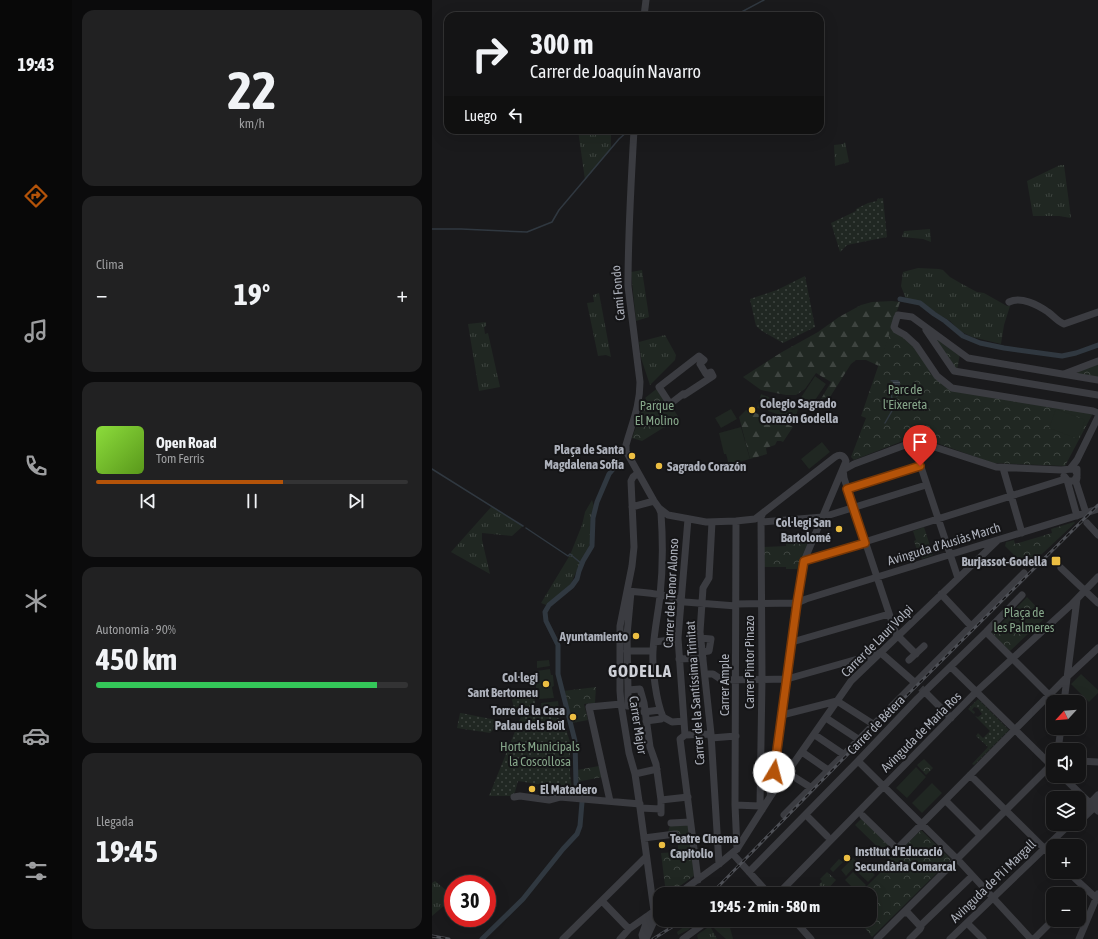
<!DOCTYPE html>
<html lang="es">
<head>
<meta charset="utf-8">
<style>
  :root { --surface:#141415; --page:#212122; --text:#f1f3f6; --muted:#9d9ea0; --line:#333334; --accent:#b45309 }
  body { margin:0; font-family:"Asap Condensed",sans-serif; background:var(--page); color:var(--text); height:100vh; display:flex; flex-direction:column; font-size:15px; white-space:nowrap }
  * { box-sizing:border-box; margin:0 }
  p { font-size:13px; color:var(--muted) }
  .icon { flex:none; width:22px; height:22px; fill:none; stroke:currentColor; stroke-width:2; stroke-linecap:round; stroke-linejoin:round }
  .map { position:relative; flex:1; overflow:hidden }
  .side { display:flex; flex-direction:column; gap:10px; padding:10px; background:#0b0b0c; width:360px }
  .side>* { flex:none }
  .top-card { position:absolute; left:12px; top:12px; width:380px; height:122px; border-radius:12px; box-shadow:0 4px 16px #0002,0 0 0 1px var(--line); background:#141415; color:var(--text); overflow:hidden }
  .needle { width:26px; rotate:244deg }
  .controls { position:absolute; left:614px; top:695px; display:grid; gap:8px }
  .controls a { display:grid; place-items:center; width:40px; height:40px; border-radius:8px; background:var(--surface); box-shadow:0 4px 16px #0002,0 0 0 1px var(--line); font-size:20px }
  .speed { position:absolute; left:12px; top:875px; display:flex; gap:8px; font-size:20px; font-weight:700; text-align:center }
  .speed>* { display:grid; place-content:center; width:52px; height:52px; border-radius:50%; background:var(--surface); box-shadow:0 4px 16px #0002,0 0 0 1px var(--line); line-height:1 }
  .speed .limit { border:6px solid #d22; background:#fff; color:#111 }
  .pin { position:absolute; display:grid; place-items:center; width:34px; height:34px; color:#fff; margin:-41px -17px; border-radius:50% 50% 50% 0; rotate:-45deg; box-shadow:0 0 4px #0007 }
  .pin .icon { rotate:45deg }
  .me { position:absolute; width:44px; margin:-22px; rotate:8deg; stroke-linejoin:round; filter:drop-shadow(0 0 3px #0008) }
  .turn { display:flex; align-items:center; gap:14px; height:84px; padding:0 20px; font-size:18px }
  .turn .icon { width:52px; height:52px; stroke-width:2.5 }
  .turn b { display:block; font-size:28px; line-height:34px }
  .then { display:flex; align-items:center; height:38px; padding:0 20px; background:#0003; gap:8px; font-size:15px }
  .big { font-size:30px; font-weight:700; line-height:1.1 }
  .side .widget { flex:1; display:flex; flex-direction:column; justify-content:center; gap:6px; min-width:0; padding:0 14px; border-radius:12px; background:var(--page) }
  .side .dial { align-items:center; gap:0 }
  .dial b { font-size:52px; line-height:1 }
  .song { display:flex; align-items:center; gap:12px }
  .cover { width:48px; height:48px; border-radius:6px; background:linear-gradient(135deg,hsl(90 70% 55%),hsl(90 70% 35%)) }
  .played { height:4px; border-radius:2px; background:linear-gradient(90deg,var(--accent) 60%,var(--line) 60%) }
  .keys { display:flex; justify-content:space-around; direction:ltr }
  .heat { display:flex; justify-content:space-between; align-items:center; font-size:22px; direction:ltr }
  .charge { height:6px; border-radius:3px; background:linear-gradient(90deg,#34c759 90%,var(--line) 0) }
  .trip { position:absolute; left:221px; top:887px; width:224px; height:40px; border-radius:12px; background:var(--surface); box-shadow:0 4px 16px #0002,0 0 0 1px var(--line); font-weight:700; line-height:40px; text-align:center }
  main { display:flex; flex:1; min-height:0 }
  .tab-bar { display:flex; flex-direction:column; width:72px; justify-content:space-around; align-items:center; background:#080808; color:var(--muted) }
  .tab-bar .icon { width:28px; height:28px }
  .tab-bar .active { color:var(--accent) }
  .tab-bar b { font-size:18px; color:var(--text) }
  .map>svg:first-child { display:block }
  .grass { fill:url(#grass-tufts) }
  .forest { fill:url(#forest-firs) }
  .park { fill:url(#park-crowns) }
  .garden { fill:url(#garden-dots) }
  .pitch { fill:#202722 }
  .water { fill:url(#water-rules) }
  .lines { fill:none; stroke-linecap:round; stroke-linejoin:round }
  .stream { stroke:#303840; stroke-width:1.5 }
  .canal { stroke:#303840; stroke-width:5 }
  .minor-tunnel { stroke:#37383c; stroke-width:7; stroke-dasharray:7 3.5; stroke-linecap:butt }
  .minor { stroke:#3b3c41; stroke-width:7 }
  .rail-casing { stroke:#4e5056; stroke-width:3 }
  .rail { stroke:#151517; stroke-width:1.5; stroke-dasharray:4.5; stroke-linecap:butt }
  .route-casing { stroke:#753606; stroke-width:10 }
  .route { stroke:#b45309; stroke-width:7 }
  .poi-dot { fill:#ecbe42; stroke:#151517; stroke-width:1.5 }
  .labels { text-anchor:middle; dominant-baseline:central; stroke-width:4; stroke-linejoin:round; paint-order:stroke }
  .street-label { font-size:13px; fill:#adb1bb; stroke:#151517 }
  .park-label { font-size:13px; fill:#85a589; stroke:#151517 }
  .poi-label { font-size:13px; font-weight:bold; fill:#adb1bb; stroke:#151517; text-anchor:end }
  .district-label { font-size:17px; font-weight:bold; letter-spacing:1px; fill:#ced0d7; stroke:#151517 }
</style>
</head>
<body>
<main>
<nav class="tab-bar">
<b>19:43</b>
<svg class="icon active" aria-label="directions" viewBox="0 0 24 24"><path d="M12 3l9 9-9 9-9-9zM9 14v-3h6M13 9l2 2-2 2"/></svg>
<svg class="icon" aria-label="music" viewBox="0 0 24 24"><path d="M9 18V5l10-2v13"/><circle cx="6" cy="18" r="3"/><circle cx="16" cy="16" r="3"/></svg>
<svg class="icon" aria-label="phone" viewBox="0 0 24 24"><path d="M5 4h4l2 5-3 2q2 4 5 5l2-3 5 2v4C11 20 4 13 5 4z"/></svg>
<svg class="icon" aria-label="climate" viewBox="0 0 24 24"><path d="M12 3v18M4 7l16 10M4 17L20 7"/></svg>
<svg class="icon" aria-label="car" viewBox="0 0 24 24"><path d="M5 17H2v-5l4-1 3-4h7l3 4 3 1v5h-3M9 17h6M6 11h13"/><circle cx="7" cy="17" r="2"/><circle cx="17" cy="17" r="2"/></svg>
<svg class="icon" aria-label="filters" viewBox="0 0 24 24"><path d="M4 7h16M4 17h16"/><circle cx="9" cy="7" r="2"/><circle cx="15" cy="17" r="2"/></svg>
</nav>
<section class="side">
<div class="widget dial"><b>22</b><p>km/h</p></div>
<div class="widget"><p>Clima</p>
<div class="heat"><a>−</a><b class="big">19°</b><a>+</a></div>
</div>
<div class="widget">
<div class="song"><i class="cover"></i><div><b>Open Road</b><p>Tom Ferris</p></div></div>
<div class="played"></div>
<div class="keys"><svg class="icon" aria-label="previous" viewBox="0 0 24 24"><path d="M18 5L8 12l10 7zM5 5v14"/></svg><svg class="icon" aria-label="pause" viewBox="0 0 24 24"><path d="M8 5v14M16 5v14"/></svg><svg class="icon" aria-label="next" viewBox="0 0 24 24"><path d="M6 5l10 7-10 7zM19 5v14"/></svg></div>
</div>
<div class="widget"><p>Autonomía · 90%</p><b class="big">450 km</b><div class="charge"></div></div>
<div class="widget"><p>Llegada</p><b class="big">19:45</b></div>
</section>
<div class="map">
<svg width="666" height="939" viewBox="0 0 666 939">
  <defs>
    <pattern id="grass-tufts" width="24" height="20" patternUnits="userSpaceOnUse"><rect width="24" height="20" fill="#202722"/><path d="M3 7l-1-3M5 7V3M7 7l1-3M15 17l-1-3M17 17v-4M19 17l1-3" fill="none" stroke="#3e4440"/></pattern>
    <pattern id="forest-firs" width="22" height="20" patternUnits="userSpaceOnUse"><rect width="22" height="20" fill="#202722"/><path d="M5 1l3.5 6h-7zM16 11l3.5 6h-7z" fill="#3e4440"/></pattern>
    <pattern id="park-crowns" width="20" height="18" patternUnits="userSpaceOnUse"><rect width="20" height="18" fill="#202722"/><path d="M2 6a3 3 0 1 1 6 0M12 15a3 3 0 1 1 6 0" fill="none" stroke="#3e4440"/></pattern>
    <pattern id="garden-dots" width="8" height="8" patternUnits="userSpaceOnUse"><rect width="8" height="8" fill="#202722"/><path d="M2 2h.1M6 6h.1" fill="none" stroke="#3e4440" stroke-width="1.8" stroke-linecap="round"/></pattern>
    <pattern id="water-rules" width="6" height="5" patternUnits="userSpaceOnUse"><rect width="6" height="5" fill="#303840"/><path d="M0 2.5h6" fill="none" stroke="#4b525a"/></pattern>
  </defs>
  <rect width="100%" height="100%" fill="#1a1a1c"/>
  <path class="grass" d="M146 130H179V149L153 180Z
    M413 142 417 162 403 166 402 145 411 144Z
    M628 165H632L639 218 627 216H601L595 181Z
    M498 229 499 242 491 239 470 237 472 231Z
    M486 268 507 269 511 270 518 277 530 284 545 292 552 293 575 306H578L572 325 569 344 540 337 528 331 518 321 504 313 488 301 474 299 469 286 471 272Z
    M210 270 217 317 204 321 199 272Z
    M167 293 179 357 174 355 166 356 155 303 162 302 161 295Z
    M54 322V326L52 327 53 334 56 333 68 387 47 391 36 324Z
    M233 335 244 355 243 360 218 385 209 358 207 342Z
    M160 500 162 506 159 518 158 543 156 549 148 563 140 557 148 563 138 586 114 605 109 603 138 555 150 525 153 512Z
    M60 506 91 526 80 536 50 533V540L58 574 19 552Z
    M407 859 411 862 401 872 398 869Z
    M395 872 404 880 394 891 387 885 390 881 388 879Z
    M3 881 21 896V898L0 916V883Z
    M261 920H266L256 930 246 935 245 932Z
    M286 920H296L301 939H294L285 931 279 925Z
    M278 926 285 939H266L265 935Z"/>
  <path class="forest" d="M460 301 468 302 447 366 434 360H424L419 364 398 397 389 399 399 382 384 373 373 389 364 395H354L329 390 311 377 350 352 386 332 407 317 429 305 440 302Z
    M314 410 346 420 361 427 351 442 349 441H345L343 445 334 448 335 454 318 459 307 417Z"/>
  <path class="park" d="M459 329 472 337 483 346 496 366 498 373 518 389 661 413 633 466 561 463 482 435 481 437 422 460 419 457 434 418 429 416Z
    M505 337 528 354 525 370 503 339Z
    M666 363V377L646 374V371Z
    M227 387 247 418 210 441 200 438 214 399 213 398Z
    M642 522 643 523 595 568 573 546 574 542 582 540 583 544 620 533 619 529Z
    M492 527 501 555 490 559 487 550H485L482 541 484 540 481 531Z
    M354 543H377L365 569H354V567H332V547L354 546Z
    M595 597 614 617 578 651 560 633Z
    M164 687 163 703 152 704 156 720 140 723 131 691Z
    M492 759 501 768 494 775 485 765Z
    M167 766 170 777 145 782V770Z
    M430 818 465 854 489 830 519 859 440 937 427 920H438V894H427L460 861 423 825Z
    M238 825H257L263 875 237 894H234L229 853 246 852V838H243L242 832H236Z"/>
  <path class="garden" d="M451 198 455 237 415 245 408 252 399 223 424 211V209L436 203 445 201V199Z
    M373 276 383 327 351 343 330 331 324 326 318 299 345 290Z
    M81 694 85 697 102 695 104 712 82 709 80 700Z
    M546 699 577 730 542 765 540 764 556 747 544 736 546 733 551 738 558 731 543 716 546 717 550 714 546 708 542 707 540 710 543 712 542 714 536 709Z
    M28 713H29L69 721 58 733 25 728Z
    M90 714 126 718 132 723 138 742V774L140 789 139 790 127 789 124 787 86 781 83 792 80 796H57Z
    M623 742 621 757H618L613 752Z"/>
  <path class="pitch" d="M383 376 394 384 379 406 368 399Z
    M329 394 337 397 333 410 325 408Z
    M340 398 367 406 363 420 336 411Z
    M299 409 305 419 289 428 283 418Z
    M624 409 653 420 646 439 617 428Z
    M309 427 318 459 297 465 294 454H292L287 433Z
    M390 442 398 452 377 469 369 459Z
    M117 660 118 666 105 668V661Z
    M118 669 119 675H121L122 686 120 687 122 698 107 699 106 688H104L103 677H105L104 671Z
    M649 674 666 690V693L657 702 639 684Z
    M126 701 127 709 110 711 109 703Z
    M484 767 494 777 475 798 464 788Z
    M500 783 510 793 490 813 480 803Z
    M421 858 426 863 414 876 409 870Z
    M431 862 443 875 436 882 423 870Z
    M421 872 434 885 426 893 413 880Z"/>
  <path class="water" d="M459 380H466L468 382V393L465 397 457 391 461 382 458 381Z"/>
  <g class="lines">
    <path class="stream" d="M302 16 332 0
      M0 229H29L95 232 120 222 127 210 187 139 197 130
      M459 392 460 399 464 402
      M453 423 461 409 465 406
      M0 469 91 526
      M94 528 136 556 138 554 150 564"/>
    <path class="canal" d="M468 299 488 303 502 314 513 321 531 336 548 343 572 348 630 356 644 353 666 345
      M149 797 144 784 143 741 126 674V645L114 621 113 612 117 605 140 586 145 579 147 571 151 561 160 546 161 518 165 502 177 474 187 462
      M50 939 91 899 131 849 145 834 148 826 150 802"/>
    <path class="minor-tunnel" d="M481 681 494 693"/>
    <path class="minor" d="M212 16 214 0
      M202 130C199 182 196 233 196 286L208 382C208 406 200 423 194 445V451L222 501 227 508 229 513C231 541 231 568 228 596 226 614 222 632 221 651 220 668 224 701 231 717
      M577 302C589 296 606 305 616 312 622 316 625 321 632 324L666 312
      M466 315 480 317 536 358 666 380
      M465 317 462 327 464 330 473 335 484 345 505 376 520 388 661 411 666 413
      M494 330 522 371 666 395
      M267 356 272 360 268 364 274 374 279 372 281 376 252 395 251 394 238 404 227 387Z
      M632 374 666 361
      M490 444 484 449 485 455 526 578
      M571 468 590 533
      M638 469 645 460 666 417
      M206 473 201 477 199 481 202 547 200 566 188 626V691L189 704 197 753 203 774 208 808 222 911V921L214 939
      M632 476 636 481H642L645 476V469
      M645 478 644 482 654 513
      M635 480 645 516
      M415 489 489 466
      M200 507 222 501
      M227 508 236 515 274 522 304 521 323 519 403 457C408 454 412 455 414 461L372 561 365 603 338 797
      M256 519 246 638 253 735 248 739 266 880
      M304 521 303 805 305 849
      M280 522 277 578 271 588 268 632 279 734 287 864
      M329 522 391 517 494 485
      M655 523 666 535
      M372 561 633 479
      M629 568 666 603
      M195 591C214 593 236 594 253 602L304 606
      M509 594 539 626
      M304 604 365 603 374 599 666 509
      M554 632 617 695
      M268 638 279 639 277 651 270 652
      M222 642 246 639
      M360 642 457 614
      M195 651H221
      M449 653 481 681
      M484 654 464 634 412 478 411 470 422 464 484 441 564 467 629 470 640 469 643 470 645 474
      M247 659 271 658
      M477 660 492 646
      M519 667 621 767
      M273 674H281L290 680 355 679 447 653
      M196 690 195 635 199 592
      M494 693 519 718
      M632 702 645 599
      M212 703 196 706V690L208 689 212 703 218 747 224 764 229 800V813
      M212 712 228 710
      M350 715 405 701 441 724
      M231 717 240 722 252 721
      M394 718 426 739
      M214 721 229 719 231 717
      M253 735 279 734
      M383 735 411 754
      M279 738 304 736
      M626 750 629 728
      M370 752 396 770
      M426 761 528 862 599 939
      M647 761 666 762
      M356 773 378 787
      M203 774 225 769
      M538 775 621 857
      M630 776 666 811
      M82 797 88 796 117 800 128 797 208 804
      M229 800 256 797
      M178 801 157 707 189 704
      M516 803 546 833
      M303 805 328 806
      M208 808 229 809
      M330 810 328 806 330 679 329 517 330 515
      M352 815 592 573
      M647 815 666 795
      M431 816 465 849 636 676 666 648
      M377 818 395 836
      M647 822 666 804
      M239 823 258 822
      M212 838 243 834
      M300 853 337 894
      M317 872 426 761 485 699 554 632 590 595
      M636 872 664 898
      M246 894 287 864 305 849 338 797 419 681 565 541
      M346 894 545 691 640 604 666 577
      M170 901 197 929
      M472 913H476L489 927 488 929 478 939
      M362 920 379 939
      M488 926 537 879
      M538 926 551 939
      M131 939 214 857
      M188 939 197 929 228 907
      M211 939 210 935 217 915
      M251 939 277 920
      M445 939 621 763
      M518 939 638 824
      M602 939 621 920
      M647 939 666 894"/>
    <defs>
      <path id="rail" d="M279 894 410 760 666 505
        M0 936 17 939
        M221 939 251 920"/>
    </defs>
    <use href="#rail" class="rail-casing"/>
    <use href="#rail" class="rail"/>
  </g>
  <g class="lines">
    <defs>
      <path id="route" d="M342 772 365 603 372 561 433 543 415 489 488 466"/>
    </defs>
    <use href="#route" class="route-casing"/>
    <use href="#route" class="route"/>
  </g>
  <g class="poi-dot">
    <circle cx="320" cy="410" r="4"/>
    <circle cx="200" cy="456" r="4"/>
    <circle cx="227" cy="466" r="4"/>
    <circle cx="407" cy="529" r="4"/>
    <rect x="619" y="556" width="10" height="10" rx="2"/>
    <circle cx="204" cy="636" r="4"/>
    <circle cx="114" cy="684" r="4"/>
    <circle cx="141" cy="717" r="4"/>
    <circle cx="100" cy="789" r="4"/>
    <circle cx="230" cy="845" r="4"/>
    <circle cx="415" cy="858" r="4"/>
  </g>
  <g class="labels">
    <g class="street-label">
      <text transform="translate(186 293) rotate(-95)">Camí Fondo</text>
      <text transform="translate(512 544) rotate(-17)">Avinguda d'Ausiàs March</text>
      <text transform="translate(239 593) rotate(-87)">Carrer del Tenor Alonso</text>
      <text transform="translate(445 641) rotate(-45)">Carrer de Lauri Volpi</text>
      <text transform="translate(317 662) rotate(-90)">Carrer Pintor Pinazo</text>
      <text transform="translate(292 685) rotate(-90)">Carrer Ample</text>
      <text transform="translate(263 693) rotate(-94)">Carrer de la Santíssima Trinitat</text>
      <text transform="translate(206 725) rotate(81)">Carrer Major</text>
      <text transform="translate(444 725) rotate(-46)">Carrer de Bétera</text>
      <text transform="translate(489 732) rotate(-45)">Avinguda de Maria Ros</text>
      <text transform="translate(561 881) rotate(-44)">Avinguda de Pi i Margall</text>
    </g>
    <g class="park-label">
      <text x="473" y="389">Parc de<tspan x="473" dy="15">l'Eixereta</tspan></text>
      <text x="225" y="405">Parque<tspan x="225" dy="15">El Molino</tspan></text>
      <text x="592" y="612">Plaça de<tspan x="592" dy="15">les Palmeres</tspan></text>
      <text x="108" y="746">Horts Municipals<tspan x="108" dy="15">la Coscollosa</tspan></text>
    </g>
    <g class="poi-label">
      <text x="328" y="403" text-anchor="start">Colegio Sagrado<tspan x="328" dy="15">Corazón Godella</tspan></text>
      <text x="192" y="449">Plaça de Santa<tspan x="192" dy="15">Magdalena Sofia</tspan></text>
      <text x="235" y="466" text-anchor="start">Sagrado Corazón</text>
      <text x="399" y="522">Col·legi San<tspan x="399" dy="15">Bartolomé</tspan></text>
      <text x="615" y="561">Burjassot-Godella</text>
      <text x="196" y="636">Ayuntamiento</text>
      <text x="106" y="677">Col·legi<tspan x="106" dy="15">Sant Bertomeu</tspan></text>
      <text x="133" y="710">Torre de la Casa<tspan x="133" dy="15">Palau dels Boïl</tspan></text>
      <text x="108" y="789" text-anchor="start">El Matadero</text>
      <text x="238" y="838" text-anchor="start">Teatre Cinema<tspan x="238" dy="15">Capitolio</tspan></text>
      <text x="423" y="851" text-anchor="start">Institut d'Educació<tspan x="423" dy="15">Secundària Comarcal</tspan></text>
    </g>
    <g class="district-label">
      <text x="208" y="671">GODELLA</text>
    </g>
  </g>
</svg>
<div class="controls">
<a><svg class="needle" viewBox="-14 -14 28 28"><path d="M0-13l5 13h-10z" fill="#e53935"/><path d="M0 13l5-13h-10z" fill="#9d9ea0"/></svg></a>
<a><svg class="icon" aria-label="sound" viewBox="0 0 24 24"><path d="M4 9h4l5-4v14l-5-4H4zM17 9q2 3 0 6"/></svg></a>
<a><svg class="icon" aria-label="layers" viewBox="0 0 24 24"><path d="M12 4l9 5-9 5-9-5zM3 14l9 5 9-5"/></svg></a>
<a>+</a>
<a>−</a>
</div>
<div class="speed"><div class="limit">30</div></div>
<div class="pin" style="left:488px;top:466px;background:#d93025"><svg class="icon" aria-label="arrive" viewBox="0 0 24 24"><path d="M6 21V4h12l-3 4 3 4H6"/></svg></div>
<svg class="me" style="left:342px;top:772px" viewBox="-20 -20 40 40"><circle r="19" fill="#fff"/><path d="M0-13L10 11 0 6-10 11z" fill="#b45309"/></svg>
<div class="trip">19:45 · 2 min · 580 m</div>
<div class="top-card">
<div class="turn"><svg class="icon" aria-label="right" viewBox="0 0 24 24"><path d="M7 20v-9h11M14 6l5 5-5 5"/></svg><div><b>300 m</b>Carrer de Joaquín Navarro</div></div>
<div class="then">Luego<svg class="icon" aria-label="left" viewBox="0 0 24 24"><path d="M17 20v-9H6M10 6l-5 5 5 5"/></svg></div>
</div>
</div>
</main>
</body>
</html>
